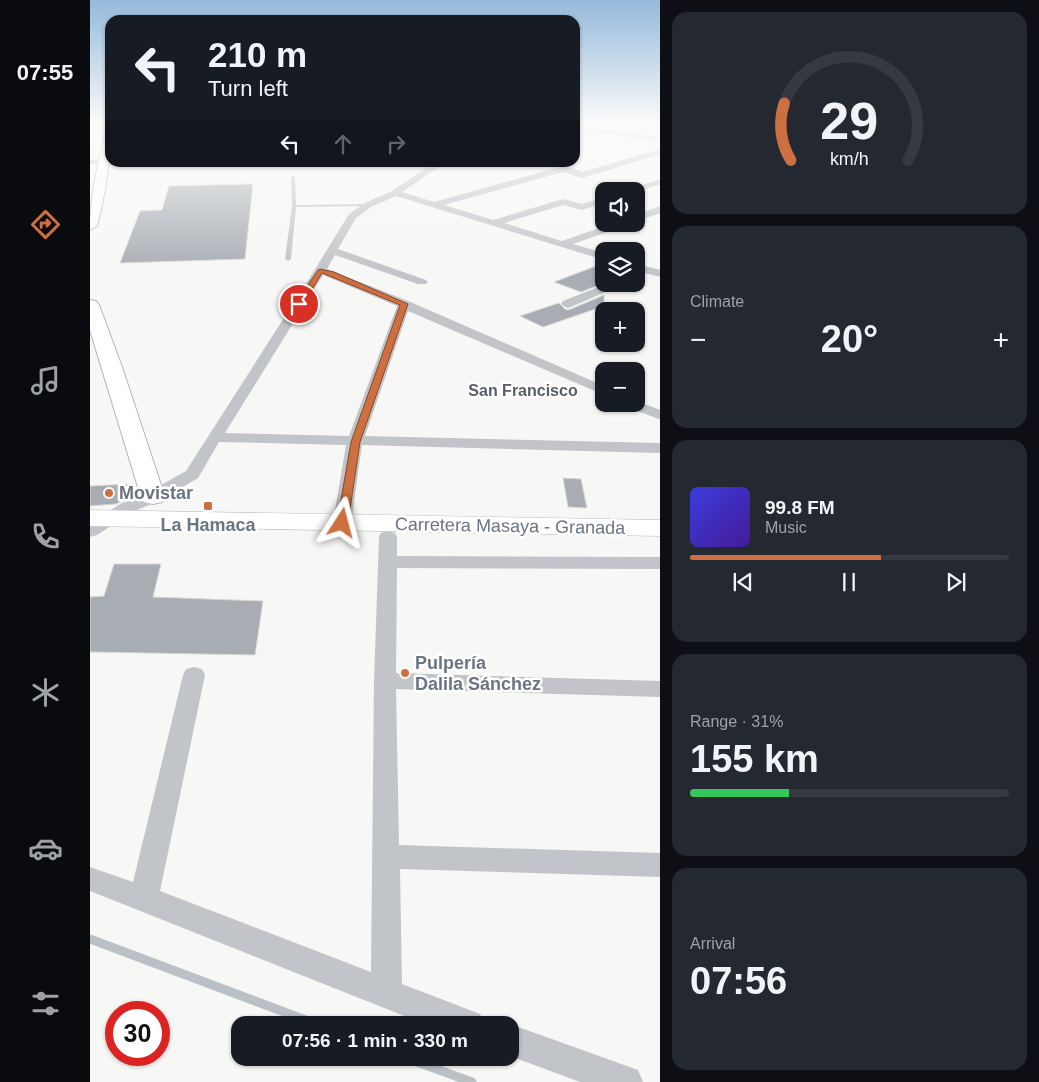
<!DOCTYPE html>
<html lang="en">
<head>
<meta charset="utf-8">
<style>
  :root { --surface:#171b24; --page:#242831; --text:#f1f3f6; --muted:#9ea1a6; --line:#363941; --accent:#cd6f40 }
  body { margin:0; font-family:Arial,sans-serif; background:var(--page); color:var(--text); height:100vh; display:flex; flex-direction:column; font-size:19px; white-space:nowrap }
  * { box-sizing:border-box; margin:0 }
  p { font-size:16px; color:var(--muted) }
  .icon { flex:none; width:28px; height:28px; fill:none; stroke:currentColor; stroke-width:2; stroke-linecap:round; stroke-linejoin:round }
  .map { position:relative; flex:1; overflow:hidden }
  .side { display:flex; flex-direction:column; gap:12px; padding:12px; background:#0d0f14; width:379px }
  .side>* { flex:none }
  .top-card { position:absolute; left:15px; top:15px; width:475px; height:152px; border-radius:15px; box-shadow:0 1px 4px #0004; background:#171b24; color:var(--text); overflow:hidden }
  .controls { position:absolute; left:505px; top:182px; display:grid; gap:10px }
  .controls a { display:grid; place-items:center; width:50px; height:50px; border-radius:10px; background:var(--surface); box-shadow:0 1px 4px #0004; font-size:25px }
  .speed { position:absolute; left:15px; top:1001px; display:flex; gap:10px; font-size:25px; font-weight:700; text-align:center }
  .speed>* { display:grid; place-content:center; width:65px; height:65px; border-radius:50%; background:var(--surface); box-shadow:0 1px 4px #0004; line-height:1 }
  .speed .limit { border:8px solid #d22; background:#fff; color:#111 }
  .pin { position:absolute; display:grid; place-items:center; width:42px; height:42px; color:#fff; margin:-21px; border:2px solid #fff; border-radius:50%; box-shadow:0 1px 5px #0007 }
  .me { position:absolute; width:55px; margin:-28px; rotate:9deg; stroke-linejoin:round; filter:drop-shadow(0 0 4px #0008) }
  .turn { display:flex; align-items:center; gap:18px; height:105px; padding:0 20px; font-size:22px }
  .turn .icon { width:65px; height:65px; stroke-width:2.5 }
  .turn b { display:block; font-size:35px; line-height:42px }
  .lanes { display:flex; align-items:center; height:48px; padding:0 20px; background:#0003; justify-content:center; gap:25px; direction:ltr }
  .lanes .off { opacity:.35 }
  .big { font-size:38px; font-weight:800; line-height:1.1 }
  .side .tile { flex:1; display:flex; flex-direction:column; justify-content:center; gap:8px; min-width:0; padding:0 18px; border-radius:15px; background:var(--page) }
  .side .dial { align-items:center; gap:0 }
  .dial svg { height:130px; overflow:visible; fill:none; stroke:var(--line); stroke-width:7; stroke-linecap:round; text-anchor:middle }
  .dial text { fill:var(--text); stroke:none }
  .song { display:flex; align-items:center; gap:15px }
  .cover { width:60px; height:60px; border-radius:8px; background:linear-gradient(135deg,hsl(240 70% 55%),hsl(260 70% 35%)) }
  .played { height:5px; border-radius:2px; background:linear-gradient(90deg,var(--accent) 60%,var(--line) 60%) }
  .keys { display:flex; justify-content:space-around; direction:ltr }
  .heat { display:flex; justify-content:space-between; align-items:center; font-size:28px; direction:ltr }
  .charge { height:8px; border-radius:4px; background:linear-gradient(90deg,#34c759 31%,var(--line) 0) }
  .trip { position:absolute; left:141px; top:1016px; width:288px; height:50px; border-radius:15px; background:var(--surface); box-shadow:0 1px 4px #0004; font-weight:800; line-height:50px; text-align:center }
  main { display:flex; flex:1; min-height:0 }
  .menu { display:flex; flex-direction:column; width:90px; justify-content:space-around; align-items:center; background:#090b0e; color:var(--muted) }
  .menu .icon { width:35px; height:35px }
  .menu .current { color:var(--accent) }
  .menu b { font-size:22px; color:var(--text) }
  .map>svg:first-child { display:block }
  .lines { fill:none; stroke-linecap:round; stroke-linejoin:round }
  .stream { stroke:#bac1c6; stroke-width:9 }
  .building { fill:#a7adb3; stroke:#d9d9d7 }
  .secondary-casing { stroke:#b2b6ba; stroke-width:2 }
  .highway-casing { stroke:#b4b7ba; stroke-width:1 }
  .lane { fill:#c1c4c8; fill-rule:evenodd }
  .street { fill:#c1c4c8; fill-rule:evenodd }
  .secondary { fill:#fff; fill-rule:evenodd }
  .highway { fill:#fff; fill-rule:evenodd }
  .route { fill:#cd6f40; stroke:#85482a }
  .poi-dot { fill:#cd6f40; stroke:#fff; stroke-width:2 }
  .labels { text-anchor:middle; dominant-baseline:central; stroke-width:5; stroke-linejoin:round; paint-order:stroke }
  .far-neighbourhood-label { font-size:16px; font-weight:bold; fill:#575f68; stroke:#fff }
  .poi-label { font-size:18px; font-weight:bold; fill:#6a7582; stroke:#fff; text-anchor:start }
  .street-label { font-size:18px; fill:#6a7582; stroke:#fff }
</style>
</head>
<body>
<main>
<nav class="menu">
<b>07:55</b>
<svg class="icon current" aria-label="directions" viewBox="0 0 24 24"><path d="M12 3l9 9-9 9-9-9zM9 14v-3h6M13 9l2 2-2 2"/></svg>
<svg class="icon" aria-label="music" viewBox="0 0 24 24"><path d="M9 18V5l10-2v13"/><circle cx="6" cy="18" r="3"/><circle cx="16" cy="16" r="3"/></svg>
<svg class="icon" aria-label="phone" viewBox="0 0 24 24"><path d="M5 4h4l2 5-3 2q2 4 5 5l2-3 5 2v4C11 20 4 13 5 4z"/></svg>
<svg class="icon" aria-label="climate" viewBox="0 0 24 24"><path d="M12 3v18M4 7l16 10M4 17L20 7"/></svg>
<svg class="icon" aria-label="car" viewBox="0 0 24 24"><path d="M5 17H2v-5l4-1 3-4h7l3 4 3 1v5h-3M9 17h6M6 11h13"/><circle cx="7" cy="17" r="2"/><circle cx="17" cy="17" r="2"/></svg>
<svg class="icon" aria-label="filters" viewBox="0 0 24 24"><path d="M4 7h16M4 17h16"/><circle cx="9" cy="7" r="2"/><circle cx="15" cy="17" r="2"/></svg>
</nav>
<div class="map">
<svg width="571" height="1082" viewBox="0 0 571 1082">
  <rect width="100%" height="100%" fill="#f7f7f5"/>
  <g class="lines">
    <path class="stream" d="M0 939 229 1025
      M316 1058 382 1082"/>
  </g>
  <path class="building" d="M163 184 155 259 30 263 50 211 72 210 79 186Z
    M514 263V283L491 292 464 282Z
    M514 295V306L453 327 430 316 469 303 476 310 481 309Z
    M473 478 491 479 497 508 478 507Z
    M40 484 36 499 26 504 0 506V486Z
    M24 564H71L63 597 173 601 165 655 0 652V597L14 596Z"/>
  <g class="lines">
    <defs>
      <path id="secondary" d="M20 133C20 165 15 195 7 226L0 230C0 197 7 168 15 136Z
        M0 300 6 301 9 305 32 367 75 497 72 502 63 504 54 502 51 497 0 330Z"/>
      <path id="highway" d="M0 510 571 520V536L0 526Z"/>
    </defs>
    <use href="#secondary" class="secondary-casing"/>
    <use href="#highway" class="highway-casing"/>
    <path class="lane" d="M203 176 205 177 206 205 278 204 280 205 278 206 206 207 201 259 198 261 195 259 202 206 201 177Z"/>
    <path class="street" d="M485 125 565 137 569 139 565 141 485 129Z
      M571 149V154L492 178 473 172 354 205 403 220 473 199 492 204 514 197V203L492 210 473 205 414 223 472 241 521 224H535L534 226 483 244 514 253V260L306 196 281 207 266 218 248 249 336 280 338 282 336 284H328L245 255 237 269 318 301 514 386V395L318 311 275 436 571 443V453L272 445 261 523 258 527 252 528 246 527 243 523 256 445 129 442 108 478 69 501 44 511 7 535 0 537V523L32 503 57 493 96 471 224 271 259 214 275 203 302 191 346 162H356L312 192 344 202 466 168 458 162H467L492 172ZM233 275 307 306 259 436 135 433Z
      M0 160H14L18 162 14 164H0Z
      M571 179V184L546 192 535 191Z
      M571 206V213L546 221V215Z
      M546 264 571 270V277L546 271Z
      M516 284H531L529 286 481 307 477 308 471 304 473 301Z
      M546 401 571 410V420L537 407 535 404H546Z
      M298 531 305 533 307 537V556L571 557V569L307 568 306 673 571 681V697L306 689 309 845 571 853V877L310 869 312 984 390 1014 395 1025H337L0 891V867L43 882 93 675 96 669 104 667 112 669 115 675 70 891 281 972 284 681 289 537 291 533Z
      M420 1024 548 1070 553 1082H490L420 1056V1025H417Z"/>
    <use href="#secondary" class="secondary"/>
    <use href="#highway" class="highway"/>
  </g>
  <linearGradient id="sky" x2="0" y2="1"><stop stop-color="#95b9da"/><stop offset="0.45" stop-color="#fbfbfa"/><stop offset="1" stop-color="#fbfbfa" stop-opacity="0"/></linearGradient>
  <rect width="571" height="274" fill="url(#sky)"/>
  <path class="route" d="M230 269 244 272 318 304 270 442 258 523 252 526 247 523 261 442 310 305 232 273 212 306H207L205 304 228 270Z"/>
  <g class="poi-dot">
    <circle cx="19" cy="493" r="5"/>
    <rect x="113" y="501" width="10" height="10" rx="2.5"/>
    <circle cx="315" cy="673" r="5"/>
  </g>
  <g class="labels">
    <g class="far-neighbourhood-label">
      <text x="433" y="390">San Francisco</text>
    </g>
    <g class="poi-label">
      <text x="29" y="493">Movistar</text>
      <text x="118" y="525" text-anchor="middle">La Hamaca</text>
      <text x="325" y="663">Pulpería<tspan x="325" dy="21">Dalila Sánchez</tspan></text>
    </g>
    <g class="street-label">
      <text transform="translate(420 526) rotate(1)">Carretera Masaya - Granada</text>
    </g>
  </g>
</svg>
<div class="controls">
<a><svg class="icon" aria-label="sound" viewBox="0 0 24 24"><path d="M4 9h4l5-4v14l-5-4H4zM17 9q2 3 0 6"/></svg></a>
<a><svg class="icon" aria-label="layers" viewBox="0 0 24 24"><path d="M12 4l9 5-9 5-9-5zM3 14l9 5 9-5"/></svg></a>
<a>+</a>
<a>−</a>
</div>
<div class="speed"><div class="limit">30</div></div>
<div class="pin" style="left:209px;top:304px;background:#d93025"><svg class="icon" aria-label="arrive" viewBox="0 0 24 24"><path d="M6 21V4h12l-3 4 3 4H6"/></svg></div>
<svg class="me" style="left:252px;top:523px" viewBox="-20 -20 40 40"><path d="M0-17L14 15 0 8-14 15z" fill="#cd6f40" stroke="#fff" stroke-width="4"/></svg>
<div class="trip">07:56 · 1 min · 330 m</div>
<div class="top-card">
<div class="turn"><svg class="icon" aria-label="left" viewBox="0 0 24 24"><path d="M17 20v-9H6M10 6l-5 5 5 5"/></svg><div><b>210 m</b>Turn left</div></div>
<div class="lanes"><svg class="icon" aria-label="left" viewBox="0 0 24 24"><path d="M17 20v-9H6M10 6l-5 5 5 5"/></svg><svg class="icon off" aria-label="ahead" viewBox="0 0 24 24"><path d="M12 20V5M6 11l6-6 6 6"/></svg><svg class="icon off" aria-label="right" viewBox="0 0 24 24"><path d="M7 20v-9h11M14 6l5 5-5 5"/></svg></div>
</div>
</div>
<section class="side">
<div class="tile dial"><svg viewBox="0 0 100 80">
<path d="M14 69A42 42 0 1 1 86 69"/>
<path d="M14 69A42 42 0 0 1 10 34" stroke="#cd6f40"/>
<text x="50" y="56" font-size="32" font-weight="700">29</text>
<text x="50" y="72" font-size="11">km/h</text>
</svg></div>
<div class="tile"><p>Climate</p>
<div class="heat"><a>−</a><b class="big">20°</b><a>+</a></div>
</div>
<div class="tile">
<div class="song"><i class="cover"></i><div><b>99.8 FM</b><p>Music</p></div></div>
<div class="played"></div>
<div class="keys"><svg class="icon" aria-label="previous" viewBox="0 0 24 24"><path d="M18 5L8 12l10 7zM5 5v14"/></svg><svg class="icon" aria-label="pause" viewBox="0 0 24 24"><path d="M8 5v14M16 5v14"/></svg><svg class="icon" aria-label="next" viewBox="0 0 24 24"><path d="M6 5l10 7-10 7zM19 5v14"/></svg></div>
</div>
<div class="tile"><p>Range · 31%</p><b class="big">155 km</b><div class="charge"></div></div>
<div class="tile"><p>Arrival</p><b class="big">07:56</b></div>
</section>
</main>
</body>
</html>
